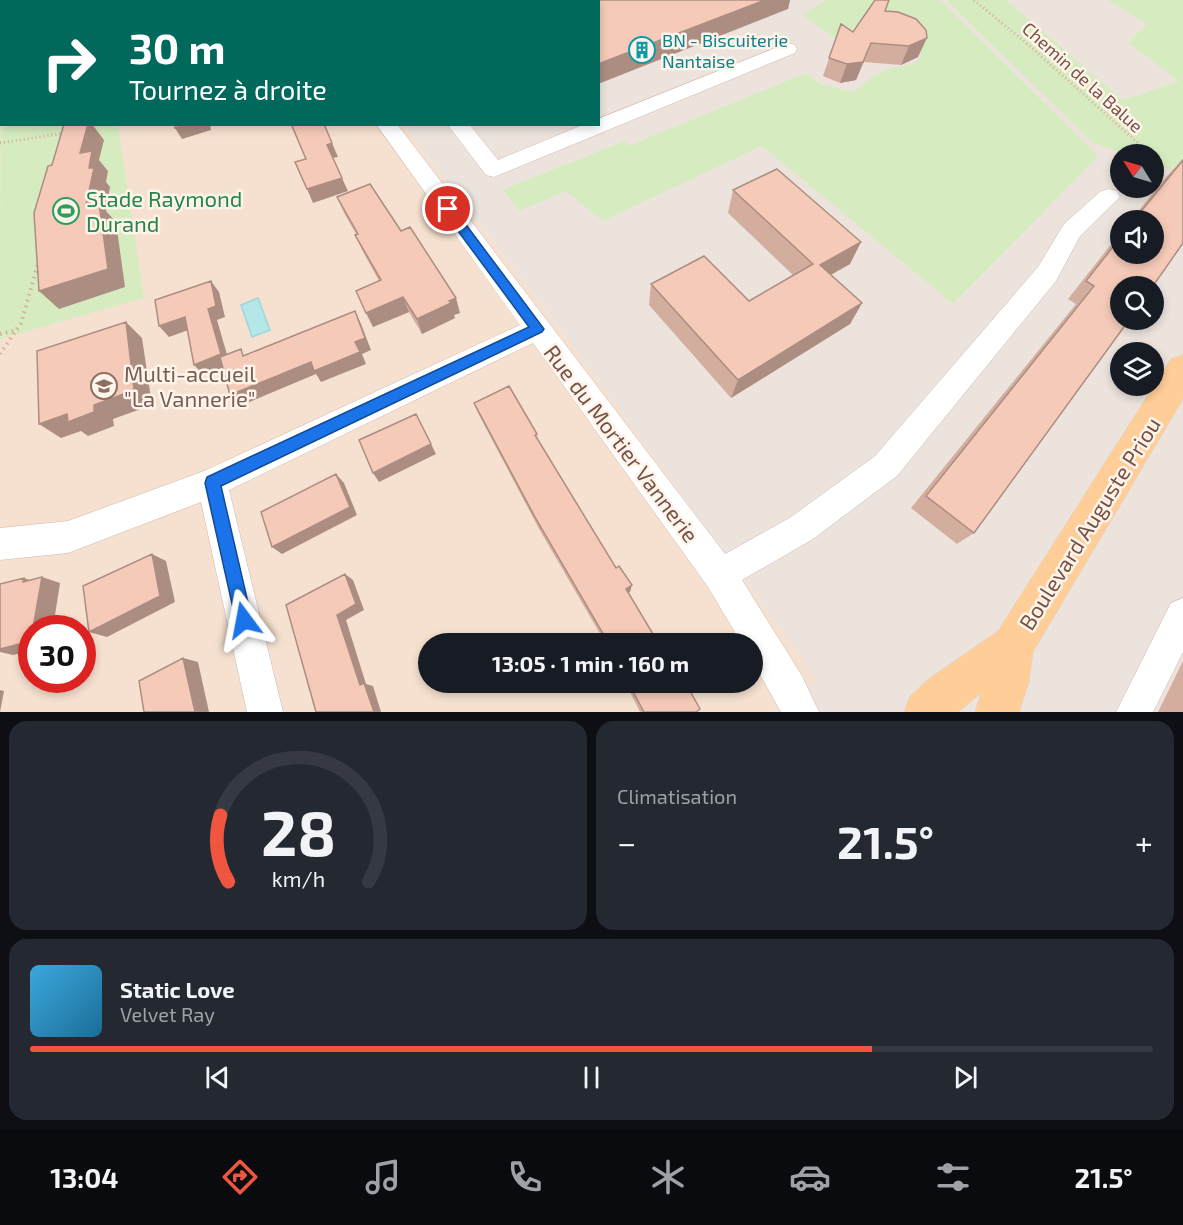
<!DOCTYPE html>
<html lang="fr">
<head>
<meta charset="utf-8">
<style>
  :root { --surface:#171b24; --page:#242831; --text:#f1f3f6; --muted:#9ea1a6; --line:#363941; --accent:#ef553f }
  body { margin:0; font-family:"Exo 2",sans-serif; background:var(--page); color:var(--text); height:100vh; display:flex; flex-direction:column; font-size:22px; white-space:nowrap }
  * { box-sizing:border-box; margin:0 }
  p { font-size:20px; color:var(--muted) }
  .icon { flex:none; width:33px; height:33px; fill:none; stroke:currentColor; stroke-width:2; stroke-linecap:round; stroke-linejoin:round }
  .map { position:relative; height:712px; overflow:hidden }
  .details { display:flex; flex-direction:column; gap:9px; padding:9px; background:#0d0f14; flex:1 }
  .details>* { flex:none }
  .hud { position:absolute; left:0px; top:0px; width:600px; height:126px; box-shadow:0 3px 9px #0003; background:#00695c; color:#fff; overflow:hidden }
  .needle { width:39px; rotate:307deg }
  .buttons { position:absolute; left:1110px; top:144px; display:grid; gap:12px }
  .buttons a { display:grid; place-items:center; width:54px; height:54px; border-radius:50%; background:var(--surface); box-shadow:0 3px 9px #0003; font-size:30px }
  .speed { position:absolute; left:18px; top:615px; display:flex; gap:12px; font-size:30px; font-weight:700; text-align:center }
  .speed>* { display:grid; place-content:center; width:78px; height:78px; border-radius:50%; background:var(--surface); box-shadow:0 3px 9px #0003; line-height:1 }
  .speed .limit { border:9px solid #d22; background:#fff; color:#111 }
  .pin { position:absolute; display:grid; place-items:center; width:51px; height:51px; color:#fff; margin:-26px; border:3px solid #fff; border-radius:50%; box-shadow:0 2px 6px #0007 }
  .me { position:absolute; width:66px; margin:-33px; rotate:347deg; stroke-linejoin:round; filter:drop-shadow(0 0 4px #0008) }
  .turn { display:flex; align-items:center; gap:21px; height:126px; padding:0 30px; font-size:27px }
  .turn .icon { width:78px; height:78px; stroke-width:2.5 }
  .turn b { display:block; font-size:42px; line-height:51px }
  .big { font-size:45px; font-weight:700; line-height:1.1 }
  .details .card { flex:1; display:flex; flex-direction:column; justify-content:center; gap:9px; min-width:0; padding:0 21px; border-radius:18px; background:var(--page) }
  .details .dial { align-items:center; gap:0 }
  .dial svg { height:156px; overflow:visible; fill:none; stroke:var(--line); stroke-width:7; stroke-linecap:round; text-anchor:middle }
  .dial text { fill:var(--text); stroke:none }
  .song { display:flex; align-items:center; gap:18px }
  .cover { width:72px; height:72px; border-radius:9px; background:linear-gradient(135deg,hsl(200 70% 55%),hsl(200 70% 35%)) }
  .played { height:6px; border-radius:3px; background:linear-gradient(90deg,var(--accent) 75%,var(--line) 75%) }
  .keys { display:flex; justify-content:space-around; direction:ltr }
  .heat { display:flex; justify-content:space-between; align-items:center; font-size:33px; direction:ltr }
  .details .tiles { flex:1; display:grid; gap:9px; grid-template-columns:1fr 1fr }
  .card:last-child { grid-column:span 2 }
  .trip { position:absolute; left:418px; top:633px; width:345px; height:60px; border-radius:30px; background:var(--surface); box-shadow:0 3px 9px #0003; font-weight:700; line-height:60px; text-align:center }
  .tabs { display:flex; height:96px; justify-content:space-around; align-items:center; background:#090b0e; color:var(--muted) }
  .tabs .icon { width:42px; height:42px }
  .tabs .current { color:var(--accent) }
  .tabs b { font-size:27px; color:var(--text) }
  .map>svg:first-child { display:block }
  .residential { fill:#f6e1d0; fill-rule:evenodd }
  .industrial { fill:#ece3dd; fill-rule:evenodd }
  .green { fill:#d6ecc0 }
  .water { fill:#b5e6e8; stroke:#9bd7db; stroke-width:1.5 }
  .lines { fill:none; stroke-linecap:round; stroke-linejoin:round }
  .minor-casing { stroke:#d1b8ab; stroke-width:1 }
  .major-casing { stroke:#dcd2cf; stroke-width:1 }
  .path-far1 { stroke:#d9ad9b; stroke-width:3; stroke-dasharray:1 3; stroke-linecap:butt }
  .path { stroke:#d9ad9b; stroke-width:4; stroke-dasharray:1.5 4.5; stroke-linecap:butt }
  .minor { fill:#fff; fill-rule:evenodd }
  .major { fill:#ffce98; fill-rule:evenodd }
  .wall { fill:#d3ae9e }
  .shaded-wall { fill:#ac8d81 }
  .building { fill:#f5cab8; stroke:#ac8d81; stroke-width:1.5 }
  .route { fill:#1a73e8; stroke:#114b97; stroke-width:1.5 }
  .labels { text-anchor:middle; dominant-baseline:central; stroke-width:5; stroke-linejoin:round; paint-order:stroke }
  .far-culture-label { font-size:18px; fill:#0d838f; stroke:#fff4ea; text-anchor:start }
  .far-street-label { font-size:18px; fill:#775347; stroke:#fff4ea }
  .leisure-label { font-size:22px; fill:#27864d; stroke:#fff4ea; text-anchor:start }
  .education-label { font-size:22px; fill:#785e54; stroke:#fff4ea; text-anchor:start }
  .street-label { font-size:22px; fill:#775347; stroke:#fff4ea }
</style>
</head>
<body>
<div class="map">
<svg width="1183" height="712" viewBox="0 0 1183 712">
  <rect width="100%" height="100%" fill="#fef0e2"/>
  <path class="residential" d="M0 0H311L312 1 2 2V124L403 125 547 312 818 680 770 712H0ZM32 628H82V680H32ZM429 644H753V682H429Z"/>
  <path class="industrial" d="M311 0H1183V712H770L817 679 547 312 403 125 598 124V2ZM1120 154H1154V188H1120ZM1120 220H1154V254H1120ZM1120 286H1154V320H1120ZM1120 352H1154V386H1120Z"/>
  <path class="green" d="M826 0H940L1098 156 953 304 762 146 603 221 565 191 520 211 502 190 625 141 628 146 806 73 820 84 852 92C862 85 877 72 888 69 905 64 931 68 917 41L859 29 836 39 802 15Z
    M946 0H1006L1123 100 1179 81 1128 43 1147 24 1107 0H1183V174L1154 164V154H1126L1093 143Z
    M1 10 2 124 118 125 144 298 0 339Z"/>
  <path class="water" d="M258 298 270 330 252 337 241 305Z"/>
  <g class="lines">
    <defs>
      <path id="minor" d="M287 0H305V2H288Z
        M344 0H362V2H345Z
        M788 43 795 45 797 49 795 53 494 177 486 175 447 124H469L498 160 585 124H598V119Z
        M376 124H397L725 554 791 517 875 456 1038 267 1064 224 1101 191 1109 189 1117 191 1120 197 1080 236 1056 281 897 476 813 539 742 580 802 676 819 712H781L753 662V644H742L708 587 533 343 229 490 283 712H247L201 502 68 553 0 560V528L68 521 204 471 520 325Z
        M1183 598V652L1153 712H1116L1171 603Z"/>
      <path id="major" d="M1183 355V399L1033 652 1029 682 1019 712H975L981 693 958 712H904L910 696 930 678 998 631 1171 359Z"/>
    </defs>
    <use href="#minor" class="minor-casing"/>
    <use href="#major" class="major-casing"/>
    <path class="path-far1" d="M974 0 1032 48 1138 143 1132 154
      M0 143 65 133"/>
    <path class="path" d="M0 334 18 330
      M0 354 21 323 38 264"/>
    <use href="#minor" class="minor"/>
    <use href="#major" class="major"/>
  </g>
  <path class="wall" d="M381 0H790L788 9 598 2H382Z
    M885 11 918 57 901 65 864 62 856 80 840 83 823 76 841 24 853 32Z
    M1183 159V243L1153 286H1120V320H1129L974 533 957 544 911 508 1076 304 1068 299 1120 233V254H1154V220H1131L1166 177Z
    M733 190 850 264 831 275 862 303 850 324 731 398 649 305 651 284 749 301 794 276 728 213Z
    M337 197 401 231 460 313 454 315 455 318 422 334 409 312 373 327 379 281 362 250 355 235 356 234 344 213Z
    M474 403 537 434 538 441 630 592 628 593 659 644H606L538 527 478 413Z
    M1183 661V712H1158Z
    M625 682H689V690L696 712H640Z"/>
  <path class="shaded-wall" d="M765 0H790L788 9 598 84V64Z
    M927 38 918 57 901 65 909 46Z
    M871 43 856 80 840 83 847 64Z
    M88 124H92L104 140 99 160 108 171 106 182 110 187 106 211 116 222 125 287 59 309 39 291 86 205 89 168 80 153Z
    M186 124H210L211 130 182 139 175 128Z
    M332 143 338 157 332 158 327 145Z
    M342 178 348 191 313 203 307 189Z
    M861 242 850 264 810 286 820 265Z
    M211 281 219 292 225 317 217 320 230 365 204 375 194 365 208 309Z
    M403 297 409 312 373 327 366 313Z
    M456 298 460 313 454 315 455 318 422 334 417 319Z
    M862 303 850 324 731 398 738 380Z
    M355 311 361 324 371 350 362 354 366 364 321 382 316 374 240 406 230 395 355 342Z
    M185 317 194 328 169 337 159 326Z
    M126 322 142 338 152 405 113 419 114 426 88 436 81 431 61 438 39 424 94 405Z
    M431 444 436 454 379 482 373 473Z
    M336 474 344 483 357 515 282 554 272 547Z
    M152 554 166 561 175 602 107 637 89 632Z
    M345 574 353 580 364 610 346 620 366 684 373 686 381 712H374L360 685 337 615Z
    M42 577 60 583 53 628H33L23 582 24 578 41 584Z
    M632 585 630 592 624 595 626 589Z
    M32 639V650L13 655 0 652V649Z
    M183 658 198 662 209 712H195Z
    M0 690 4 691 0 712Z"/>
  <path class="building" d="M159 0H253L254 2H160Z
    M393 0H765L598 64V2H394Z
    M875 0H889L885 11 898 12 916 19 926 30 927 38 909 46 871 43 863 62 847 64 829 58 841 24 853 32Z
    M64 124H88L80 153 92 151 89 168H94L86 205 99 203 108 269 39 291 34 213 48 166 52 165Z
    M174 124H186L175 128Z
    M296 124H324L332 143 327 145 342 178 307 189 295 162 306 159 292 126Z
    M1183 160V243L1153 286H1120V320H1129L974 533 926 496 1094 286 1086 281 1120 238V254H1154V220H1134Z
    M777 169 861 242 820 265 862 303 738 380 651 284 704 256 749 301 813 264 733 190Z
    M370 184 401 231 410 227 456 298 449 301 451 303 417 319 403 297 366 313 356 291 381 280 355 235 358 234 337 197Z
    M211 281 216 306 208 309 221 354 194 365 185 317 159 326 155 300Z
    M355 311 365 338 355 342 360 352 314 371 311 362 230 395 220 357 241 349 243 356Z
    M126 322 134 390 94 405V412L68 422 67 414 39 424 37 351Z
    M509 386 537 434 535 435 616 568 619 566 632 585 626 589 659 644H609L536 519 474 403Z
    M416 414 431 444 373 473 359 440Z
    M336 474 350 507 272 547 261 512Z
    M152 554 160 596 89 632 83 586Z
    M345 574 356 604 337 615 360 685 364 683 374 712H316L286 605Z
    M42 577 33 628H32L31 641 0 649V584L24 578 23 582Z
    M183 658 195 712H144L139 681Z
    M628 682H689L692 687 689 689 700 709 696 712H644Z"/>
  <path class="route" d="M448 205 452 206 544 329 542 332 221 486 252 620 250 626 244 629 237 626 205 483 207 477 529 327 444 212 442 209Z"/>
  <defs>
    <symbol id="building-ring" viewBox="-11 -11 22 22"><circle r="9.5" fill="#fff4ea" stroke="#0f9aa8" stroke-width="1.5"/><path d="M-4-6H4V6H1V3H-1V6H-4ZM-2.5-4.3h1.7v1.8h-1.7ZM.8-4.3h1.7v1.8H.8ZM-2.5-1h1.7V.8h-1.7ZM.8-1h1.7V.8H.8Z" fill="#0f9aa8"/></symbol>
    <symbol id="stadium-ring" viewBox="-11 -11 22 22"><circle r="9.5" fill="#fff4ea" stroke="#2e9e5b" stroke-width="1.5"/><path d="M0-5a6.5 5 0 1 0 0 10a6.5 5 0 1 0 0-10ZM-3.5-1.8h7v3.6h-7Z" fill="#2e9e5b"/></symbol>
    <symbol id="school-ring" viewBox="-11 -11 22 22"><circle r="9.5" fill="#fff4ea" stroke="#8d6e63" stroke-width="1.5"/><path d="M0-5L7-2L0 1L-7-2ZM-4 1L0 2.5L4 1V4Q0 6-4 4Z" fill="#8d6e63"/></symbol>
  </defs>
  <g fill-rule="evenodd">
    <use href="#building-ring" x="627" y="35" width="30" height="30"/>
    <use href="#stadium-ring" x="51" y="196" width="30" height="30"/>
    <use href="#school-ring" x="89" y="371" width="30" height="30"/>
  </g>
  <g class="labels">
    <g class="far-culture-label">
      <text x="662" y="40">BN - Biscuiterie<tspan x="662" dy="21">Nantaise</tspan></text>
    </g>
    <g class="far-street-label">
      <text transform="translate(1083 77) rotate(42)">Chemin de la Balue</text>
    </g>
    <g class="leisure-label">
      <text x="86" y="198">Stade Raymond<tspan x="86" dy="25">Durand</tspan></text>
    </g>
    <g class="education-label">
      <text x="124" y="373">Multi-accueil<tspan x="124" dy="25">"La Vannerie"</tspan></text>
    </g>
    <g class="street-label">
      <text transform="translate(622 443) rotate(53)">Rue du Mortier Vannerie</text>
      <text transform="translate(1089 523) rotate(-58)">Boulevard Auguste Priou</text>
    </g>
  </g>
</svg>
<div class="buttons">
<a><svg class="needle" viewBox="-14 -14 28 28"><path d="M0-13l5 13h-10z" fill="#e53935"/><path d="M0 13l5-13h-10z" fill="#9ea1a6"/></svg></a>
<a><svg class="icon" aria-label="sound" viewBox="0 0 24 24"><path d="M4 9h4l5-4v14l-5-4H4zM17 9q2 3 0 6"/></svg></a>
<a><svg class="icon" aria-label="search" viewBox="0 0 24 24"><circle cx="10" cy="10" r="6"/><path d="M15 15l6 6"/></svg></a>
<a><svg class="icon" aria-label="layers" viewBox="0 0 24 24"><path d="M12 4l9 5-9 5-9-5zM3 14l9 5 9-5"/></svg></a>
</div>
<div class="speed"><div class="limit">30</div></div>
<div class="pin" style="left:448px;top:209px;background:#d93025"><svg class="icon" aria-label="arrive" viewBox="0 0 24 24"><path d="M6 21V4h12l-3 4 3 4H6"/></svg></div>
<svg class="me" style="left:244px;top:620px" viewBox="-20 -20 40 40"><path d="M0-17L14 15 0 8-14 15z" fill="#1a73e8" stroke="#fff" stroke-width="4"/></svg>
<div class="trip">13:05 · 1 min · 160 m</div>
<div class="hud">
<div class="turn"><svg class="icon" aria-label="right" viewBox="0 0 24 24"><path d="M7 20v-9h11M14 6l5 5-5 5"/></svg><div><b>30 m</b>Tournez à droite</div></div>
</div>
</div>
<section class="details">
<div class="tiles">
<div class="card dial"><svg viewBox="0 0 100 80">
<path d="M14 69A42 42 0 1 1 86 69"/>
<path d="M14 69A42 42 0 0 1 10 35" stroke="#ef553f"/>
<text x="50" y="56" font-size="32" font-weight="700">28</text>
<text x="50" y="72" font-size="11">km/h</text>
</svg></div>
<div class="card"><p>Climatisation</p>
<div class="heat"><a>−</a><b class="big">21.5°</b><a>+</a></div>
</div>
<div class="card">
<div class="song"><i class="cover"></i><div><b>Static Love</b><p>Velvet Ray</p></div></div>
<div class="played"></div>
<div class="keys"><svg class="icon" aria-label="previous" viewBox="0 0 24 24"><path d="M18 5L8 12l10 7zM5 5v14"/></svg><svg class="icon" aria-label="pause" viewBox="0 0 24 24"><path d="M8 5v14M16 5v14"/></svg><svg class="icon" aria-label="next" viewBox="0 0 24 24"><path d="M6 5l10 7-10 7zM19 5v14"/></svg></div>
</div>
</div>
</section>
<nav class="tabs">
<b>13:04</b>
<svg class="icon current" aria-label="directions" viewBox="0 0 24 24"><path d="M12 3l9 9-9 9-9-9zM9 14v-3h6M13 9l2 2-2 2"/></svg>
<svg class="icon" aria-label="music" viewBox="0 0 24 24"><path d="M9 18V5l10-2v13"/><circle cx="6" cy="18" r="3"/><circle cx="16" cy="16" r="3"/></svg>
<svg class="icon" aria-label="phone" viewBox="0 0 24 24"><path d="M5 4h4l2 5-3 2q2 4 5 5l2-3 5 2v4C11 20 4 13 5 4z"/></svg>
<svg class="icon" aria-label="climate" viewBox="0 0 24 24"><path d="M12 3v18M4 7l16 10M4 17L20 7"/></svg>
<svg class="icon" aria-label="car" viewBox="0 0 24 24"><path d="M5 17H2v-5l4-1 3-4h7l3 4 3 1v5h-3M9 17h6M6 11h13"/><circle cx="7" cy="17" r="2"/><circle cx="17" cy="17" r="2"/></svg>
<svg class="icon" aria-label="filters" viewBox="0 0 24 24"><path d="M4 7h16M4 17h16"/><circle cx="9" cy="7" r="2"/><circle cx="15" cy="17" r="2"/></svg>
<b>21.5°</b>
</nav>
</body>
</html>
